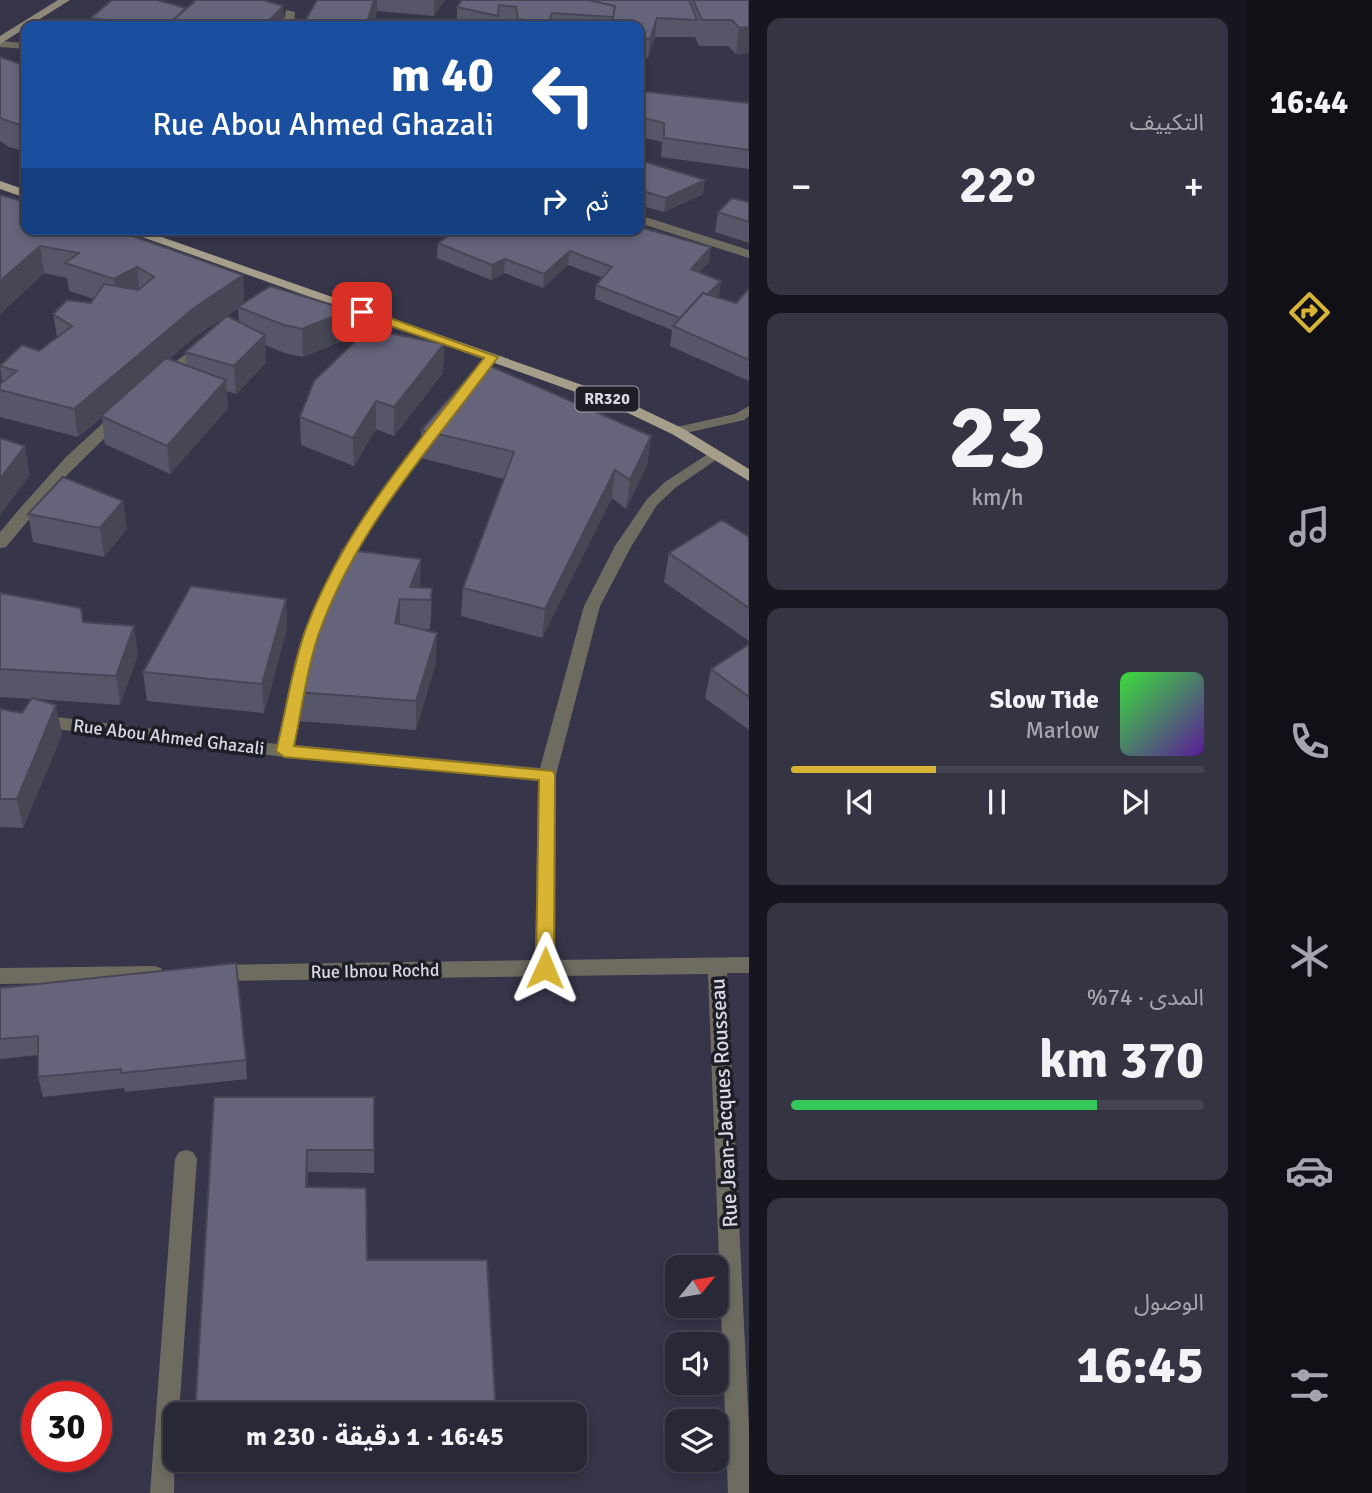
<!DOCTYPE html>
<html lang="ar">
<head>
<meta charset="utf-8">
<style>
  :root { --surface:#282837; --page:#343442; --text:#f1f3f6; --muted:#a5a6ad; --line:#444452; --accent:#d8b434 }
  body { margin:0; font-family:Signika,"Noto Sans Arabic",sans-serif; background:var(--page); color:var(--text); direction:rtl; height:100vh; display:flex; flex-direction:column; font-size:26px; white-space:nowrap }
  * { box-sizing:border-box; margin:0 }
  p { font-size:23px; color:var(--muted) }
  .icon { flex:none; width:38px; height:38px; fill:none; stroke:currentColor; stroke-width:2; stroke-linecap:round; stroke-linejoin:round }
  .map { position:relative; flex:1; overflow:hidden; direction:ltr }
  .details { display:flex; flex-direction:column; gap:18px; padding:18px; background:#16161e; width:497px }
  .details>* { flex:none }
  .top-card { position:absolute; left:21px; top:21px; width:623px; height:214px; border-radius:14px; box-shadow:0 4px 10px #0003,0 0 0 2px var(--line); direction:rtl; background:#1a4fa0; color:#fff; overflow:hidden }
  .needle { width:46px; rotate:60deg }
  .fabs { position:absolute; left:665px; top:1255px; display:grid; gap:14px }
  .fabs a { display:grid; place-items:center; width:63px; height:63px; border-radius:14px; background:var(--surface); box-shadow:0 4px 10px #0003,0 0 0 2px var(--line); font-size:35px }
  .speed { position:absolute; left:21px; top:1381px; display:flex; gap:14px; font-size:35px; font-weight:700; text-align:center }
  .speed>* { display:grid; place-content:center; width:91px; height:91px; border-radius:50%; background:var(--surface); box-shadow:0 4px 10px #0003,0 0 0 2px var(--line); line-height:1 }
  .speed .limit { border:10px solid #d22; background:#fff; color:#111 }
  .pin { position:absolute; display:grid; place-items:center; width:60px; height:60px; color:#fff; margin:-30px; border-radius:14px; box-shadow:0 4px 10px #0006 }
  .me { position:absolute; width:77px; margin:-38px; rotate:1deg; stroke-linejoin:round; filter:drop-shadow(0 0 5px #0008) }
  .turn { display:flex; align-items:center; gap:24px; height:147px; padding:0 35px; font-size:32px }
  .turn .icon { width:91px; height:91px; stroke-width:2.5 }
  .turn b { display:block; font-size:49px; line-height:60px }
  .then { display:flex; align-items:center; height:66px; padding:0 35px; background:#0003; gap:14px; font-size:26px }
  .big { font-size:52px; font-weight:700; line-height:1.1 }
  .details .card { flex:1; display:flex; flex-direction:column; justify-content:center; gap:10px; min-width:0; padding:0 24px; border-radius:14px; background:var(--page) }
  .details .dial { align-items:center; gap:0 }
  .dial b { font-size:91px; line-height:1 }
  .song { display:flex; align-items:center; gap:21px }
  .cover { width:84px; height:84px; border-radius:10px; background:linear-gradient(135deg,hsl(120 70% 55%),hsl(270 70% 35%)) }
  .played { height:7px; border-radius:4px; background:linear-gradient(90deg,var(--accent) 35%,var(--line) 35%) }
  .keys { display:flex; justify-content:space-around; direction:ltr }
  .heat { display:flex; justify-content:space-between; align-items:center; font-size:38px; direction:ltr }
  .charge { height:10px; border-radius:5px; background:linear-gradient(90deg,#34c759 74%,var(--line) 0) }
  .trip { position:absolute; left:163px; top:1402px; width:424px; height:70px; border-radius:14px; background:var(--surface); box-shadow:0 4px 10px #0003,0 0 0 2px var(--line); font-weight:700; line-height:70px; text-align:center; direction:rtl }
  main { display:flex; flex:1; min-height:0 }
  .dock { display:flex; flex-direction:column; width:126px; justify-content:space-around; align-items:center; background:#101016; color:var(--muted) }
  .dock .icon { width:49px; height:49px }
  .dock .active { color:var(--accent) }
  .dock b { font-size:32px; color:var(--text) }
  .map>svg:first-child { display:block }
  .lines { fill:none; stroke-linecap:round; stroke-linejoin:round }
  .lane { fill:#6e6b61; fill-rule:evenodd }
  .street { fill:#6e6b61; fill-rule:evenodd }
  .secondary { fill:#8d8878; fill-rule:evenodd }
  .primary { fill:#a49e8a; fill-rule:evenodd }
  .wall { fill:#575669; fill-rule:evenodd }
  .shaded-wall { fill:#474655 }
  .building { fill:#65647a; stroke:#474655; stroke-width:2 }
  .route { fill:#d8b434; stroke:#8c7522; stroke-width:2 }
  .labels { text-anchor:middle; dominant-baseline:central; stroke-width:7; stroke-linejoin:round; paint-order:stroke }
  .shield { fill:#1e1e27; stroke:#a1a1ac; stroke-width:2 }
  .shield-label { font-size:16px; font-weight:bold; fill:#d9d9e5 }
  .street-label { font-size:18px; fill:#d9d9e5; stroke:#1e1e27 }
  .near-street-label { font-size:21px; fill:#d9d9e5; stroke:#1e1e27 }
</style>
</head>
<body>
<main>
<nav class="dock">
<b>16:44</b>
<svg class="icon active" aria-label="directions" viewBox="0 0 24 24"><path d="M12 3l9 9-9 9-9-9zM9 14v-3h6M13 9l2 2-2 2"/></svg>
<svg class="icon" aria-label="music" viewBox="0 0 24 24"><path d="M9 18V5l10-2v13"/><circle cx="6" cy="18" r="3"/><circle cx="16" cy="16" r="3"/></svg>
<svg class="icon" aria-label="phone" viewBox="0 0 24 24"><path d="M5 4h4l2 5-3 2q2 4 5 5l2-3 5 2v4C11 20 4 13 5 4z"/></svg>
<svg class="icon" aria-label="climate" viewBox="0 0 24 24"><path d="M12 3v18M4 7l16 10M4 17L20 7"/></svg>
<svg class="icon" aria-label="car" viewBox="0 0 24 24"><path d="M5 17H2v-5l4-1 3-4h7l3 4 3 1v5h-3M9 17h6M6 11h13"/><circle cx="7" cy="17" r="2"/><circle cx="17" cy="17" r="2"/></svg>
<svg class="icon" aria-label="filters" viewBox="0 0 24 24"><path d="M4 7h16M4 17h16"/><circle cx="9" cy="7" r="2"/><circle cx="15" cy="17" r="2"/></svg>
</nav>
<section class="details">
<div class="card"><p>التكييف</p>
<div class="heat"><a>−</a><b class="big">22°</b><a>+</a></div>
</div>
<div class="card dial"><b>23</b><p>km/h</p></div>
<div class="card">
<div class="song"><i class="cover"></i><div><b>Slow Tide</b><p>Marlow</p></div></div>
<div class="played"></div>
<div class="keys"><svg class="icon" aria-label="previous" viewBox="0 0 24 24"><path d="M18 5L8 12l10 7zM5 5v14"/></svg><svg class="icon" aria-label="pause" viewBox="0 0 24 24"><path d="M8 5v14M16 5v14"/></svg><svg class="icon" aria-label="next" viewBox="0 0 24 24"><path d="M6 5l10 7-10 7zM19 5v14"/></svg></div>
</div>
<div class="card"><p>المدى · 74%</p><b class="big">370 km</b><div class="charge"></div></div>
<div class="card"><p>الوصول</p><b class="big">16:45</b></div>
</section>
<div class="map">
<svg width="749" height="1493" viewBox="0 0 749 1493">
  <rect width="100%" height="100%" fill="#363549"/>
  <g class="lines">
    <path class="lane" d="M749 406V416L744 420 677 435 670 431 672 428 735 414Z"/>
    <path class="street" d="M286 10 295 12 294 26H283Z
      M0 41 26 43V49L0 47Z
      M639 215 749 250V258L639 223Z
      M205 340 210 341V347L166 382H156V376Z
      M119 412 126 416 124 419 62 480 6 547 0 548V532L22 506 66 457 114 413Z
      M436 425 443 429C416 467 386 502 362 542 324 605 311 676 294 745L540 768 584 606 615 546 647 499 665 482 711 452 716 450 723 455 675 488 657 505 631 547 600 606 556 775 555 960 749 957V973H727L749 1428V1493H728L708 974 213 981 206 979 203 973 206 967 213 965 535 960 538 781 284 757 0 722V710L277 744C286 707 293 658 307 624 338 548 380 490 431 426Z
      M154 966 161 968 164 974 161 980 154 982 0 984V968Z
      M186 1150 193 1152 197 1159 179 1414H175L174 1493H150L175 1159 179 1152Z"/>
    <path class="secondary" d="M58 0H70L0 44V36Z"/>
    <path class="primary" d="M0 181 26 190V198L0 189Z
      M120 229H139L619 398 682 428 749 469V481L672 434 609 404Z"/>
  </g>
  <path class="wall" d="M317 0H445L434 16 377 11 373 26H302Z
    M462 0H749V53L736 54 728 46H699L695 37H655L648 58 639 56V26H457V7Z
    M194 2 283 6 284 26H92L91 18 186 8Z
    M0 57 26 66V152L9 147 0 141Z
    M639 91 749 103V169L661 157 662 142 641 137Z
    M639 160 703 194 664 212 639 205Z
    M0 195 243 275 244 302 349 310 350 338 303 357 285 353 265 345 266 363 236 394 226 391 228 408 170 474 105 444 102 417 78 437 0 417V384L2 383 0 366 39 351 57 337 53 314 91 303 94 299 69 291 67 278 44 273 0 314ZM238 308 239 321 185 352 186 366 169 359 196 336Z
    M749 202V243L715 232 718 212Z
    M452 229H582L590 232 648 230 711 247 709 262 699 272 721 281 719 295 717 297 736 303 749 289V381L670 346 672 330 595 299 596 285 603 278 568 265 543 288 504 273 491 280 437 258 438 243 457 231Z
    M444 344 443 373 394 436 376 429 354 466 301 445 300 417Z
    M421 430 651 436 647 465 626 509 612 498 542 638 461 616 463 588 504 479 421 458Z
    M123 501 127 529 104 557 33 542 28 514Z
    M749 537V641L664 582 669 553Z
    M342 549 420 588H432L431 617 430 629H419L436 662 416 730 298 721 297 692Z
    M0 593 83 622 138 654 120 705 37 699 62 734 23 828 0 827V709L22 713 31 699 0 697Z
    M286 599 287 628 264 713 147 701 143 672Z
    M749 644V730L705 698 711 669Z
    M0 988 246 1060 247 1079 125 1092 124 1088 43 1097 38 1077V1055L0 1059Z
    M214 1097H374V1173L308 1172 307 1187 367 1260Z"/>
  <path class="shaded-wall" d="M374 0H377V11L373 26H366Z
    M434 0H445L434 16Z
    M283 6 284 26H264Z
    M552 13 551 26H548V23Z
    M657 18 655 37 648 58 650 39Z
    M749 27V53L736 54 739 28Z
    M644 118 641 137 639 140V122Z
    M705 180 703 194 664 212 666 198Z
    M40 246 44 273 0 314V281Z
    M711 247 709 262 689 283 691 269Z
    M570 251 568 265 543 288 544 274Z
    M505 259 504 273 491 280 492 265Z
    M137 267 140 295 117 307 114 279Z
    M243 275 244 303 196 336 78 437 74 409 194 308Z
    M721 281 719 295 682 330V318Z
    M349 310 350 338 303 357 302 329Z
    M265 335 266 363 236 394 234 366Z
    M444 344 443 373 394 436V407Z
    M226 380 228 408 170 474 167 446Z
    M376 401V429L354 466 353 438Z
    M651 436 647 465 626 509 630 480Z
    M25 446 30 475 0 515V479Z
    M615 470 612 498 542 638 545 609Z
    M123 501 127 529 104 557 100 528Z
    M421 559 420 587H410Z
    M286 599 287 628 264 713 262 684Z
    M400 599V628L395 623Z
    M134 626 138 654 120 705 116 676Z
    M437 633 436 662 416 730V701Z
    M56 705 62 734 23 828 17 799Z
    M307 1150 308 1172 307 1209 306 1187Z"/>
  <path class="building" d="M112 0H157L186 8 172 21 173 26H152L91 18Z
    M194 0H263L283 6 264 26H219L172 21 194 2Z
    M317 0H374L366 26H302Z
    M462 0H588L615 6 613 17 552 13 548 23 518 19 516 7 499 5 498 16 457 7Z
    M588 0H689L697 20 657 18 650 39 639 38V26H612L615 6Z
    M693 0H749V27L739 28 732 20H702Z
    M0 57 26 66V127L5 120 0 117Z
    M639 91 749 103V150L664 138V123L644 118 639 122Z
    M639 160 705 180 666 198 639 190Z
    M0 195 26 202V229H113L243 275 194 308 74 409 0 390V384L17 371 0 366 22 345 39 351 72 326 53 314 67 300 91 303 104 284 138 290 154 277 137 267 114 279 65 263 79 253 40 246 0 281Z
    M732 198 749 202V222L718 212Z
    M639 227 711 247 691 269 721 281 707 295 703 293 680 318 596 285 612 267 570 251 544 274 505 259 492 265 438 243 459 229H582L590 232 592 229H639Z
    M270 286 349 310 302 329 284 325 238 307Z
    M749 289V360L673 326 703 293 736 303Z
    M227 316 265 335 234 366 185 352Z
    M368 329 444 344 394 407 376 401 353 438 300 417 314 381Z
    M166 358 226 380 167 446 101 416Z
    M481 362 651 436 630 480 615 470 545 609 463 588 514 452 421 430Z
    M0 438 25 446 0 479Z
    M63 477 123 501 100 528 28 514Z
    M722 520 749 537V608L669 553Z
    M342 549 421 559 410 587 432 588 431 600 400 599 395 623 437 633 416 701 297 692Z
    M191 586 286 599 262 684 143 672Z
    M0 593 81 608 83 622 134 626 116 676 0 669Z
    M749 644V697L711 669Z
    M32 698 56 705 17 799H0V709L22 713Z
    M236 963 246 1060 121 1073V1069L38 1077V1036L0 1039V988Z
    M214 1097H374V1150H307L306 1187 366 1188 367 1260H487L496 1414H195Z"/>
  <path class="route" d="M362 308 498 357C433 446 362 520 322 625 308 660 302 709 294 746L553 771 555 775 554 968 551 973 545 975 539 973 536 968 539 780 284 757 276 751C286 712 293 662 307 626 346 524 418 443 484 358L358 315 356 312Z"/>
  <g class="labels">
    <rect class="shield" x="575.5" y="386.5" width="63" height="25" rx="5"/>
    <g class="shield-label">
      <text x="607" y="399">RR320</text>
    </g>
    <g class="street-label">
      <text transform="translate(169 737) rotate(7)">Rue Abou Ahmed Ghazali</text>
      <text transform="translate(375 971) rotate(-1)">Rue Ibnou Rochd</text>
    </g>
    <g class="near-street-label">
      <text transform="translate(724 1103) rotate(-93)">Rue Jean-Jacques Rousseau</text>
    </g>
  </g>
</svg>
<div class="fabs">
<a><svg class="needle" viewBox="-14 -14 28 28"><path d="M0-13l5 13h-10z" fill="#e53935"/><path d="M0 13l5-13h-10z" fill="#a5a6ad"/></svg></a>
<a><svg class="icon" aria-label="sound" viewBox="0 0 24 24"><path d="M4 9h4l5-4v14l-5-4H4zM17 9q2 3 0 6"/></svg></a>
<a><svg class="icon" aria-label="layers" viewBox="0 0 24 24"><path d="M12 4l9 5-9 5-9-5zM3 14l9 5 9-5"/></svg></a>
</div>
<div class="speed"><div class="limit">30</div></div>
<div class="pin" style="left:362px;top:312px;background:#d93025"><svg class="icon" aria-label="arrive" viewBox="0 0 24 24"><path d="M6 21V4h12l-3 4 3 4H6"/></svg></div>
<svg class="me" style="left:545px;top:968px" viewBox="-20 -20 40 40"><path d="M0-17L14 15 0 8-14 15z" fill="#d8b434" stroke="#fff" stroke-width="4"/></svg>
<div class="trip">16:45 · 1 دقيقة · 230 m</div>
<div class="top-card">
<div class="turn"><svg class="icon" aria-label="left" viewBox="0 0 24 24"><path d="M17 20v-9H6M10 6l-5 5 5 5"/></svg><div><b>40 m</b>Rue Abou Ahmed Ghazali</div></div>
<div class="then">ثم<svg class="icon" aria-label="right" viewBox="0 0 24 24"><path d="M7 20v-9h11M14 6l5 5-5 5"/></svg></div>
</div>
</div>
</main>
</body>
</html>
